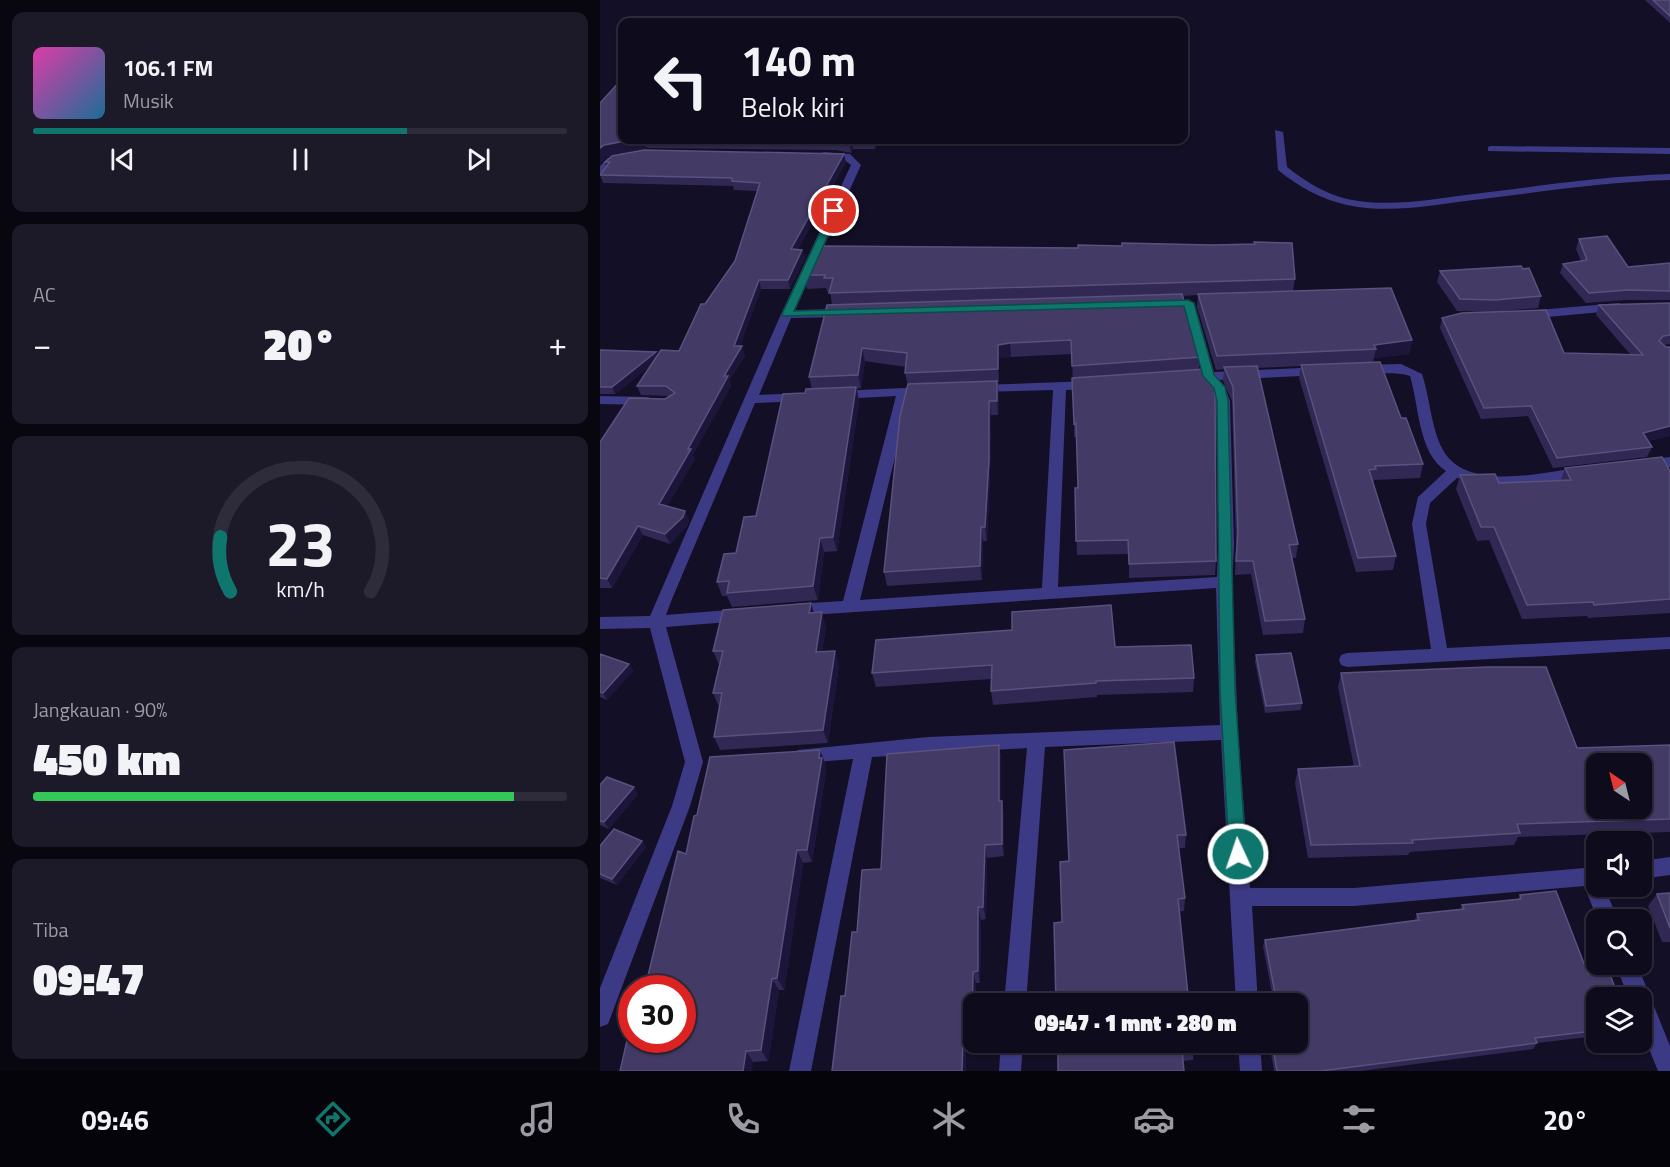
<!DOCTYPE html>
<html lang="id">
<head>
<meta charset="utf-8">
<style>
  :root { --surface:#0e0b1c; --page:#1c1929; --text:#f1f3f6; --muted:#9b9ba3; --line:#2e2b3b; --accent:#0f766e }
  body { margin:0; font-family:"Titillium Web",sans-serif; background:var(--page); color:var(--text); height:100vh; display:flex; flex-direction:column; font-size:22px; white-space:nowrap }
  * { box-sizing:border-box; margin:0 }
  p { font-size:20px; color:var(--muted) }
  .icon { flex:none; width:33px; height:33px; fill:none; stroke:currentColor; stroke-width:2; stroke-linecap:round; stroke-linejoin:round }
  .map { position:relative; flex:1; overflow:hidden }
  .sheet { display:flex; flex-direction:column; gap:12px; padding:12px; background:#08060f; width:600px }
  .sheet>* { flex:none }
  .hud { position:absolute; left:18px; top:18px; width:570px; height:126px; border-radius:12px; box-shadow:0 2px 4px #0004,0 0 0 2px var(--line); background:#0e0b1c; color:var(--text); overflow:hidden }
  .needle { width:39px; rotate:325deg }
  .controls { position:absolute; left:986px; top:753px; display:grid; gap:12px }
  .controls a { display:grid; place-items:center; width:66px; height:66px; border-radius:12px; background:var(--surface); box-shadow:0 2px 4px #0004,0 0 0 2px var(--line); font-size:30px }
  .speed { position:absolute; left:18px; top:975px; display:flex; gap:12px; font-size:30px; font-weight:700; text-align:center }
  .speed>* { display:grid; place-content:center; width:78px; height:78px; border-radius:50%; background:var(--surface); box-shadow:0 2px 4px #0004,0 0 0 2px var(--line); line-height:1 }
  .speed .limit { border:9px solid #d22; background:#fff; color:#111 }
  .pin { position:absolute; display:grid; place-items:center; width:51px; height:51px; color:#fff; margin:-26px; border:3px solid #fff; border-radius:50%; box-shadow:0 2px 6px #0007 }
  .me { position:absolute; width:66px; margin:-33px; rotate:357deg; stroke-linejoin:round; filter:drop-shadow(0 0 4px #0008) }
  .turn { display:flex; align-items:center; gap:21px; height:126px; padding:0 24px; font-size:27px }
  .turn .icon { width:78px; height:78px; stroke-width:2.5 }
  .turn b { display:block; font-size:42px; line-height:51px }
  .big { font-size:45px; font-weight:800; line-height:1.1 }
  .sheet .widget { flex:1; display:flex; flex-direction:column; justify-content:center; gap:9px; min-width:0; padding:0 21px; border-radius:12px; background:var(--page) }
  .sheet .dial { align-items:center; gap:0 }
  .dial svg { height:156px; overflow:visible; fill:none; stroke:var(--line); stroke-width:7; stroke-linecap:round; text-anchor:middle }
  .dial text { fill:var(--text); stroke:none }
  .song { display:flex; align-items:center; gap:18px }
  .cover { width:72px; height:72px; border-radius:9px; background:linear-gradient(135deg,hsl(320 70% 55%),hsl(200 70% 35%)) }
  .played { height:6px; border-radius:3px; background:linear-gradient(90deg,var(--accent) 70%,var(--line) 70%) }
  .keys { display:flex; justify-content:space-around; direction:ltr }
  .heat { display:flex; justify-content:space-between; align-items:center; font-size:33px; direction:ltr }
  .charge { height:9px; border-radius:4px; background:linear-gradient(90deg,#34c759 90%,var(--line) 0) }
  .trip { position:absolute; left:363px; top:993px; width:345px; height:60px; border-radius:12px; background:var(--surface); box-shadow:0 2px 4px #0004,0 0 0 2px var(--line); font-weight:800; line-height:60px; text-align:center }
  .tabs { display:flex; height:96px; justify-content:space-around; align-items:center; background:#06040b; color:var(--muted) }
  .tabs .icon { width:42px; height:42px }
  .tabs .selected { color:var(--accent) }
  .tabs b { font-size:27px; color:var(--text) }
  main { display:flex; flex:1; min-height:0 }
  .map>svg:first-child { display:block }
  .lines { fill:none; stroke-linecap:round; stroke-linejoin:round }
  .lane { fill:#3d3a85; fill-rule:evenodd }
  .street { fill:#3d3a85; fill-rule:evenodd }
  .wall { fill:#312854 }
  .shaded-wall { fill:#1d163a }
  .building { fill:#433a66; stroke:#5a527e; stroke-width:1.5; fill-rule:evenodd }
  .route { fill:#0f766e; stroke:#0a4d48; stroke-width:1.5 }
</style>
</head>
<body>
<main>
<section class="sheet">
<div class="widget">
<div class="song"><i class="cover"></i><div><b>106.1 FM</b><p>Musik</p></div></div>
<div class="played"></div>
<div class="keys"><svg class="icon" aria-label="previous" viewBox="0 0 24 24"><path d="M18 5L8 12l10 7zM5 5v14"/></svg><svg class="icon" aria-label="pause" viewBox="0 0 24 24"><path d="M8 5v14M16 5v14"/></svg><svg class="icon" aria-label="next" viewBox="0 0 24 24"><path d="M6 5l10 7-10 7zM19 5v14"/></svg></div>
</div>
<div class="widget"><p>AC</p>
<div class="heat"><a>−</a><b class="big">20°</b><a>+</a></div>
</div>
<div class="widget dial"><svg viewBox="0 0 100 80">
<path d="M14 69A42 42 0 1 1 86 69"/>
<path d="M14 69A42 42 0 0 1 9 41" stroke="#0f766e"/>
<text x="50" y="56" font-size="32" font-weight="700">23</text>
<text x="50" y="72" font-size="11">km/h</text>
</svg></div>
<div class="widget"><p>Jangkauan · 90%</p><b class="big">450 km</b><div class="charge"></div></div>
<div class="widget"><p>Tiba</p><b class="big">09:47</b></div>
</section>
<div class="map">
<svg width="1070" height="1071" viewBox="0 0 1070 1071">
  <rect width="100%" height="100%" fill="#130f26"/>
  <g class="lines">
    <path class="lane" d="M675 130 683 132 687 167C705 181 725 194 747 199 789 208 833 199 874 194 940 186 1004 176 1070 174V180C1004 182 940 192 874 200 833 205 789 214 747 205 721 199 699 187 678 170Z
      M891 146 1070 148V154L888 151V147Z"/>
    <path class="street" d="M224 152 250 154 261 165 195 310 244 309 250 313 244 317 191 318 159 395 203 393 210 397 203 401 155 403 72 599 66 615 141 609 147 611 149 615 147 619 141 621 66 627 103 762 90 806 11 1016 8 1024 0 1027V988L72 806 85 762 50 628 0 629V617L50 616 181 314 251 165 243 159 221 157V153Z
      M23 153 26 154V158L14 162 0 175V166L8 158Z
      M588 299 594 303 614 372 721 367 727 371 721 375 619 380 625 387 630 401 634 546 632 582 638 732 650 888H754L996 867V886H1004L1018 920H998L984 886 754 906H652L658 1004H636L621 740 445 747 426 1004H404L427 748 272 757 211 1071H189L253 759 204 763 198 760 195 755 198 750 328 737 620 725 616 588 195 616 189 614 187 610 189 606 195 604 243 601 296 396 239 399 232 395 239 391 326 387 333 391 326 395 310 396 260 600 442 588 453 390 375 392 374 389 375 386 380 385 491 381 497 385 491 389 466 390 458 587 617 577 618 546 616 401 613 388 606 380 592 381 586 377 587 374 602 373 582 303Z
      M1019 303 1025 307 1023 310 926 319 920 315 926 311Z
      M801 364 822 374C830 398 831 428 843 450 866 492 942 473 981 467L988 472 981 477C938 483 899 490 857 478L830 503 826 524 847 648 1070 637V649L747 667 741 665 739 660 741 655 747 653 831 649 812 524 818 497 846 471C818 453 819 405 810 376 795 370 766 377 757 369L763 365Z
      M0 396 48 397 55 401 48 405 0 404Z
      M1070 457V467L1044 470 1037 465 1044 460Z
      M1070 857V875L1041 879V861Z
      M1016 964H1037L1070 1046V1071H1058L1041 1029V998H1028Z
      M401 1042H423L421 1071H399Z
      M638 1042H660L662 1071H640Z"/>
  </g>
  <path class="wall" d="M1045 0H1070V23Z
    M0 103 22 140H279L275 149H253L251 153 236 150 47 148 8 156 0 163Z
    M5 162H246L198 249 202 250 205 258 190 289H161L140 346 145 356 129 381 131 386 93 455 95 459 67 506 85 511 89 521 87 526 70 544 43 535 12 588H0V442L70 396 41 395 37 386 50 366 15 394H0V350L57 355 79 351 105 304 135 261 157 191 134 190 133 186 3 183 0 174 6 167Z
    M979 239 1028 267 1070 263V300H1025L986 303 960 273 963 264 981 261 976 249Z
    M218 246 695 279 693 291 812 340 809 354 774 358 773 362 823 464 820 478 774 480 773 483 796 556 793 570 756 572 699 378 701 366 657 368 698 544 696 558H692L705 619 703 633 663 635 651 574 635 575 636 546 632 401 623 381 624 369 616 370 597 307 598 295 582 296 600 357 599 369 616 561 615 575 529 578V554L477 555 475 488H478L476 437H474V424L472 354 411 357 399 358V382H397L399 395 398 415H391L390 474 387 541H383L382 580 287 586 284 572 308 386 305 373 306 367 265 361 261 388 257 389 259 401 237 551 224 552 218 600 132 607 127 596H122L117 582 136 553 156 516 205 393 212 389 209 377 232 305 230 291 227 292 226 288 207 289 204 275Z
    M840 271 941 296 938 308 892 312 857 311 837 282Z
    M1070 303V344L1064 345 1066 347H1070V436L1048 441 1052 447 1047 457 953 468 928 416 881 419 840 328 842 318 964 353 1030 354 996 315 999 305Z
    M965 468 1070 471V613L988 618 987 616 922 619 889 540 877 541 856 489 860 475 899 483 961 480Z
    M211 603 214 613 226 626 222 652 239 665 228 743 120 750 114 737 119 707 113 693 119 665 113 651Z
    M515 647 594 678 593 692 497 695V697L393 705 391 691V679L276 687 272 673Z
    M0 654 29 664 33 671 7 700 0 697Z
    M656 655 702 703 701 710 665 713 655 662Z
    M741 673 977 748 1070 745V832L918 837 914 845 810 852 808 855 708 858 695 783 698 769 754 767 738 687Z
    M399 745 401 759V801L404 814V856L387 858 386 919 381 920 380 983H376L375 1050 366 1051V1071H232L245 996 257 932 281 869Z
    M220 750 225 763V766L226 771 212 862 203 863 184 990H179L168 1061 153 1062 32 1040 97 815Z
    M464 750 586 835 585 848H579L585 898 584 911 462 922 469 861Z
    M0 785 38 794 9 829 0 825Z
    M42 841 46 847 17 885 0 878V846Z
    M1070 893V942H1062L1048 906 1057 894Z
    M920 895 996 998V1042H999L991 1043 989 1037 937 1043 933 1049 761 1071H674L669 1042H698V1004H674L663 946 665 940 815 920 817 914 861 910 862 905 918 900Z
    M458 1042 594 1050 593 1060 583 1061Z"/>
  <path class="shaded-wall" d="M31 140H44L47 148 8 156 0 163V148L4 145Z
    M250 140H252L253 149 251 153 249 142Z
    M274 140H279L275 149Z
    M244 154 246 162 193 258 191 249Z
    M202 250 205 258 190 289 188 280Z
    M159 280 161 289 137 355 142 346 145 356 129 381 131 386 93 455 95 459 63 513 59 504 88 449 124 376 134 346Z
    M812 340 809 354 774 358 776 349 774 345Z
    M410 343 411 357 399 358V382L398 369V345Z
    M262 348 265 361 261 388 258 375Z
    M56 352 59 359 15 394 12 387Z
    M397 381 399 395 398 415 397 401Z
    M256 387 259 401 237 551 233 537Z
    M389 401 391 415 390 474 387 541 385 527Z
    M1070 426V436L1039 443 1043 433Z
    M85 511 89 521 87 526 70 544 65 534Z
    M38 526 43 535 12 588 7 579Z
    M381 527 383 541 382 580 380 566Z
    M220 538 224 552 218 600 213 586Z
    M211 603 215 617 209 613Z
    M222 612 226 626 220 666 216 652Z
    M235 651 239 665 228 743 223 730Z
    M29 664 33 671 7 700 3 693Z
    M399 745 401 759V814L399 801Z
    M220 750 225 763V766L226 771 212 862 207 850Z
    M34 787 38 794 9 829 4 822Z
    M402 801 404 814V856L402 844Z
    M42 841 46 847 17 885 12 879Z
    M385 845 387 858 386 919 383 907Z
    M197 850 203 863 184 990 177 978Z
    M378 907 381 920 380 983 378 971Z
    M373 972 376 983 375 1004H374V1042H375V1050L372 1039Z
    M172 979 179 990 168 1061 161 1050Z
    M363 1040 366 1051V1071H362Z
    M146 1051 153 1062 152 1071H143Z"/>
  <path class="building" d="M1053 0H1070V16Z
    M22 79V140H31L4 145 0 148V103Z
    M237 140H250L249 142Z
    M44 150 244 154 191 249 202 250 188 280H159L134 346H142L124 376H128L88 449H91L59 504 85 511 83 517 65 534 38 526 7 579 0 578V442L29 398 65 399 75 393 66 386H37L61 350 79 351 101 304H105L135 261 160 183 132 181V178L0 175 10 162H5L12 156Z
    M1007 236 1028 267 1070 263V291L1029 290 989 293 963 264 987 260 979 239Z
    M654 242 692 243 695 279 229 293 233 278H224L225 275H204L218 246 478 248V245L522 246V243L612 245 655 244Z
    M921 266 923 269 929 268 941 296 895 300 860 299 840 271Z
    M791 288 812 340 774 345 776 349 617 356 598 294Z
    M582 294 600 357 472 366 471 340 410 343 398 345V369L305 373 307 353 262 348 258 375 209 377 227 305Z
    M1070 303V335L1063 336 1059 341 1066 347H1070V426L1043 433 1052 447 957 458 931 406 884 408 842 318 862 313 946 310 964 353 1043 355 999 305Z
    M0 350 56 352 12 387H0Z
    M780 362 801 418H806L823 464 775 466 776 469 769 470 796 556 758 558 701 365Z
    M657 366 698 544 689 545 705 619 665 621 653 561H636L638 532 633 387 624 367Z
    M606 369 612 375 615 388 616 561 529 564 528 540 476 541 475 488H478L476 423 474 424 472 378Z
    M397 381V401H389V460L385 527H381L380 566 284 572 300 416 308 384Z
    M256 387 233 537 220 538 213 586 127 593 129 581 117 582 124 554 136 553 144 517 156 516 183 394 205 393 206 389Z
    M1062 457 1070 471V599L994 605 993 602 927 605 894 527H881L860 475 895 474 899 483 971 480 965 468Z
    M211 603 209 613 222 612 216 652 235 651 223 730 114 737 122 693H113L123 651H113L123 610Z
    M511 605 515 647 591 645 594 678 496 681V683L391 691 392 665 272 673 276 640 412 630V612Z
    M691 653 702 703 666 706 656 655Z
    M0 654 29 664 3 693 0 692Z
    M888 667H946L977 748 1070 745V819L917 824 920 833 812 840 813 843 711 845 698 769 760 766 741 673ZM996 764H1041V808H996Z
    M574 742 586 835H577L585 898 578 899 589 1004H456L454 923 462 922 460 862 469 861 464 750Z
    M399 745V801H402V844L385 845 383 907H378V971L373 972 372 1039 363 1040 362 1071H232L241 996H245L252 932H257L262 870 281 869 287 754Z
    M220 750 219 758H222L207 850H197L177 978 172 979 161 1050 146 1051 143 1071H20L32 1019V1040H82V988H45L78 851 86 854 94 816 97 815 110 757Z
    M7 777 34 787 4 822 0 821V785Z
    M14 829 42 841 12 879 0 874V846Z
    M956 891 988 974 1009 972 1019 998H996V1038L993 1031 935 1038 937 1043 721 1071H677L672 1042H698V1004H677L665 940 819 920 817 914 864 909 862 905 921 899 920 895Z
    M1070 893V928L1057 894Z
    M458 1042H593L594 1050 582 1051 584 1071H458Z"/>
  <path class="route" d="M234 208 239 211 194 311 588 300 594 303 614 375 625 387 628 401 635 689 646 854 644 859 638 862 631 859 629 854 620 689 617 401 614 388 603 376 584 306 183 316 182 314 230 211Z"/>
</svg>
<div class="controls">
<a><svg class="needle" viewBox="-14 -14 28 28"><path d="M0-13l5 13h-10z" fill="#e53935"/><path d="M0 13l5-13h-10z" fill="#9b9ba3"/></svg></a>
<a><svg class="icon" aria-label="sound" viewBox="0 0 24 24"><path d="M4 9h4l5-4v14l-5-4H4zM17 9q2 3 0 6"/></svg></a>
<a><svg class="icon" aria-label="search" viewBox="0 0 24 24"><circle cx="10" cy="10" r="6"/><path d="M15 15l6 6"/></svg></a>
<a><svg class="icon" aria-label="layers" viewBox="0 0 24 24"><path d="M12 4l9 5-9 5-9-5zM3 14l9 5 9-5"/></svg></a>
</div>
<div class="speed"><div class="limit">30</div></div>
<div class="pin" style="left:234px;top:211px;background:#d93025"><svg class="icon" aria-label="arrive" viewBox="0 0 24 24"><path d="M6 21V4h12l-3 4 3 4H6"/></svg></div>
<svg class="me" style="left:638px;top:854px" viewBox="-20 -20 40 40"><circle r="17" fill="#0f766e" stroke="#fff" stroke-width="3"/><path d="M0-11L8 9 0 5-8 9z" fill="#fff"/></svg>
<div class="trip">09:47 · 1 mnt · 280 m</div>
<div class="hud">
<div class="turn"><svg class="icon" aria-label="left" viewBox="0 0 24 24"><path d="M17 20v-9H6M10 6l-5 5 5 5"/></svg><div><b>140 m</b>Belok kiri</div></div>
</div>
</div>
</main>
<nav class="tabs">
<b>09:46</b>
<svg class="icon selected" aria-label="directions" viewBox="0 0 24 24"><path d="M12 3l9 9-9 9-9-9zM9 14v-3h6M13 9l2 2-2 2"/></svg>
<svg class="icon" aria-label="music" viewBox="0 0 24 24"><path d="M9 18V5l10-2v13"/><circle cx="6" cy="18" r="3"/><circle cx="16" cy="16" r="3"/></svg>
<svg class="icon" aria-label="phone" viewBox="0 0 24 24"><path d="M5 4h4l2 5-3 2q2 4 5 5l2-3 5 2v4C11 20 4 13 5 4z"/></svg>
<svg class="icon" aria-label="climate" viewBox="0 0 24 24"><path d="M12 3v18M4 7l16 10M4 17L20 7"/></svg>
<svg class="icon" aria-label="car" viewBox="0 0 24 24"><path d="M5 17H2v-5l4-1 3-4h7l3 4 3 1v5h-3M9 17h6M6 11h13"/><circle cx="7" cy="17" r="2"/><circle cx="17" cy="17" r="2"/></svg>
<svg class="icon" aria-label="filters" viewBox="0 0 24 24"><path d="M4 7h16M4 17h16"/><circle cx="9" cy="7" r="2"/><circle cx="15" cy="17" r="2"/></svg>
<b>20°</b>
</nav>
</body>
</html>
